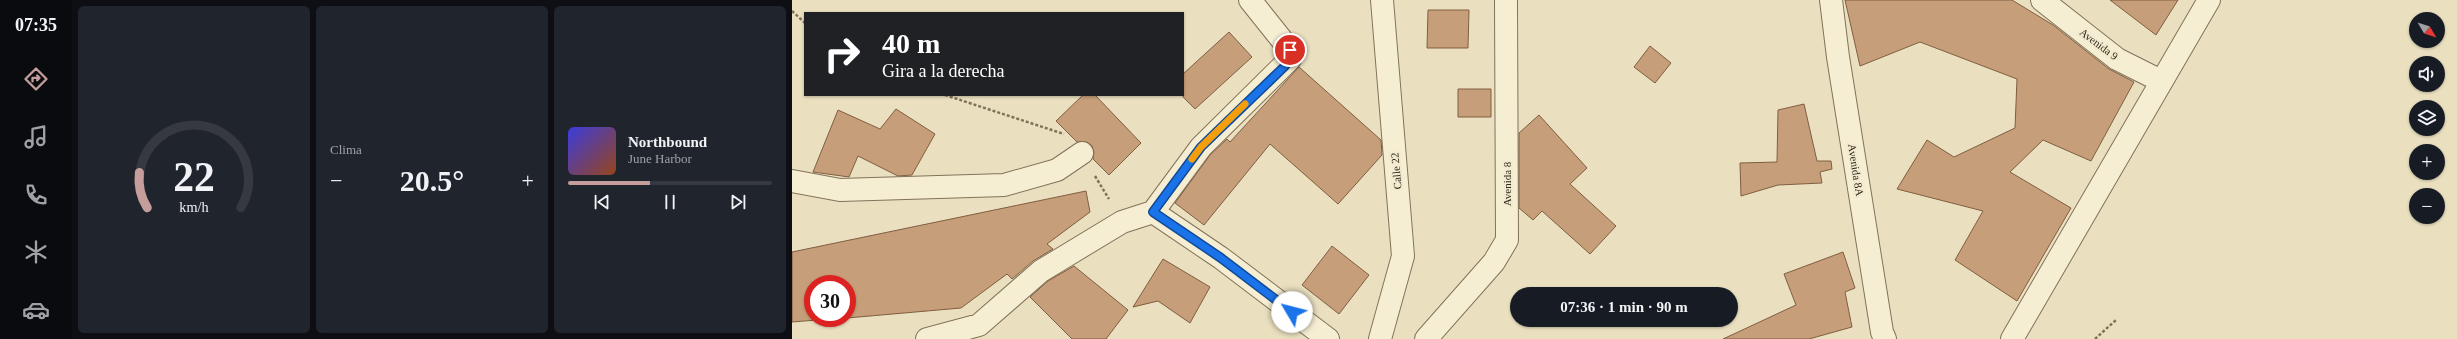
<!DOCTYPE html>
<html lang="es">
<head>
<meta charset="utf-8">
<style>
  :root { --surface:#171b24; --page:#20242c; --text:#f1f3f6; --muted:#9ea1a6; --line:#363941; --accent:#c49d9c }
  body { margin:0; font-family:Georgia,serif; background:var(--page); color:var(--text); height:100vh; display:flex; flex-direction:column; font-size:15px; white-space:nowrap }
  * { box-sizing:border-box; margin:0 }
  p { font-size:13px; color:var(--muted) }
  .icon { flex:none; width:22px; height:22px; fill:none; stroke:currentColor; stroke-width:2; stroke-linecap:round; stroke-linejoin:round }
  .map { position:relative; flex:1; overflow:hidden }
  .details { display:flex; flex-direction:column; gap:6px; padding:6px; background:#0d0f14; width:720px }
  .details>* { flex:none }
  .guide { position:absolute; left:12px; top:12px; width:380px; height:84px; border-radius:0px; box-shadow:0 1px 3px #0004; background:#202124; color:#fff; overflow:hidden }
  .needle { width:26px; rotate:129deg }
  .buttons { position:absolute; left:1617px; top:12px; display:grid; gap:8px }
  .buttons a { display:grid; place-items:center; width:36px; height:36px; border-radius:50%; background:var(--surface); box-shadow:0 1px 3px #0004; font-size:20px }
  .speed { position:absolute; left:12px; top:275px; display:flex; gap:8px; font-size:20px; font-weight:700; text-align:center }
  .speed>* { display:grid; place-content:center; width:52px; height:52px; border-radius:50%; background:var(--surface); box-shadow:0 1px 3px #0004; line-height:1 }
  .speed .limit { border:6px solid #d22; background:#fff; color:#111 }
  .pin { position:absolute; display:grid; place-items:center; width:34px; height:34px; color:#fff; margin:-17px; border:2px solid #fff; border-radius:50%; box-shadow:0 1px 4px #0007 }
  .me { position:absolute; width:44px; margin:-22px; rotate:307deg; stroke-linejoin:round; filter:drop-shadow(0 0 3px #0008) }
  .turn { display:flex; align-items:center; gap:14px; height:84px; padding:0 12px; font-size:18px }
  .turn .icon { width:52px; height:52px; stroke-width:2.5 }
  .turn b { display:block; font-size:28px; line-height:34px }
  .big { font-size:30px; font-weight:700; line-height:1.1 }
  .details .tile { flex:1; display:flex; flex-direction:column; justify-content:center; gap:6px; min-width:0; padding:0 14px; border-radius:6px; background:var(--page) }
  .details .dial { align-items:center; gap:0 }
  .dial svg { height:104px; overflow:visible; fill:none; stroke:var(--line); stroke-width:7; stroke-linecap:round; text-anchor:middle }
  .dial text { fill:var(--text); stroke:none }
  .song { display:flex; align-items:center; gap:12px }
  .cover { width:48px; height:48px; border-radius:6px; background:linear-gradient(135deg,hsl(240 70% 55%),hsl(20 70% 35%)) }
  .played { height:4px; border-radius:2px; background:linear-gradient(90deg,var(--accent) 40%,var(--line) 40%) }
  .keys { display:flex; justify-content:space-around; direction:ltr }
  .heat { display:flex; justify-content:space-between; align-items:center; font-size:22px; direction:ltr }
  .details .tiles { flex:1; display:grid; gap:6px; grid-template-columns:repeat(3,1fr) }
  .trip { position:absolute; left:718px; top:287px; width:228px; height:40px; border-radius:20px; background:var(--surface); box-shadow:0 1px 3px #0004; font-weight:700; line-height:40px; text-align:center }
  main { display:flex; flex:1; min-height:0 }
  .tabs { display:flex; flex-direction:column; width:72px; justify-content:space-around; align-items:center; background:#090b0e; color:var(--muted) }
  .tabs .icon { width:28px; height:28px }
  .tabs .on { color:var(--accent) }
  .tabs b { font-size:18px; color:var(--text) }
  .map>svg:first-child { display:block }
  .building { fill:#c69e79; stroke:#805e41 }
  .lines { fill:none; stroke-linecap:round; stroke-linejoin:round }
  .minor-casing { stroke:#82725a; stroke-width:24 }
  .path { stroke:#82725a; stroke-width:2.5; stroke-dasharray:3 2; stroke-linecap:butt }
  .minor { stroke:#f6eed3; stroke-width:22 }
  .route-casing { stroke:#114b97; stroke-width:10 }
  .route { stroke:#1a73e8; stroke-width:7 }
  .slow { stroke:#f59e0b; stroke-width:7 }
  .labels { text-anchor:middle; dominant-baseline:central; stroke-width:4; stroke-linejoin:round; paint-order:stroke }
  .street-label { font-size:11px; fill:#33291d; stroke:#f2eacf }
</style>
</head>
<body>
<main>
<nav class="tabs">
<b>07:35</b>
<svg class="icon on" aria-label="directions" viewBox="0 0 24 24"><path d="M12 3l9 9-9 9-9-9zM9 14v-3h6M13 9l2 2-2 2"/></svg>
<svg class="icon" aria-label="music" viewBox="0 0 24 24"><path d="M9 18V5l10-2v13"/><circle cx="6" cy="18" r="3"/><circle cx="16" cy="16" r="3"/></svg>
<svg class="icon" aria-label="phone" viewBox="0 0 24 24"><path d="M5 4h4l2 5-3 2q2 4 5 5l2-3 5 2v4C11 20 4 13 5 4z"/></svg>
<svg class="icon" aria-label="climate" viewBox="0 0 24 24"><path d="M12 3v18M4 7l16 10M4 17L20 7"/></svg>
<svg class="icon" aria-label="car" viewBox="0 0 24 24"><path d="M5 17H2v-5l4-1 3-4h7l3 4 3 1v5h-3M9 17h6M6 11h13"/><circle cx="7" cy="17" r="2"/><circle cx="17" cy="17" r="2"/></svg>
</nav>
<section class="details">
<div class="tiles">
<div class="tile dial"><svg viewBox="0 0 100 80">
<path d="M14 69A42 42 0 1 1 86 69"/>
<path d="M14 69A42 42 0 0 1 8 42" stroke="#c49d9c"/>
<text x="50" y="56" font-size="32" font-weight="700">22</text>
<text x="50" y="72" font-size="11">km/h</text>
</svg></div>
<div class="tile"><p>Clima</p>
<div class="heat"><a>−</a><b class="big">20.5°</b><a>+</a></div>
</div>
<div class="tile">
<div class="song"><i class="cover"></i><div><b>Northbound</b><p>June Harbor</p></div></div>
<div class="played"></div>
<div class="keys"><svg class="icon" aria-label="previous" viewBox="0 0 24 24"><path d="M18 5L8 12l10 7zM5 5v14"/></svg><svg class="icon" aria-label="pause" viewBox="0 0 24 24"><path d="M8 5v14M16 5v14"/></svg><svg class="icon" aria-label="next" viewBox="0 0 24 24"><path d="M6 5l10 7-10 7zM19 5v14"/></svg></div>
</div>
</div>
</section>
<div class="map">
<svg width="1665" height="339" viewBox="0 0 1665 339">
  <rect width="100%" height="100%" fill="#eae0c0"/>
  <path class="building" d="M1053 0H1220L1261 25 1317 69 1342 82 1299 161 1251 140 1218 172 1279 208 1225 301 1163 260 1191 211 1105 189 1135 140 1162 157 1223 128 1225 79 1128 42 1068 66Z
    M1318 0H1386L1364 35Z
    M636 10H677L676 48H635Z
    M437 32 460 57 403 109 391 97V74Z
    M858 46 879 63 863 83 842 67Z
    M507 67 589 140 590 155 546 204 478 144 412 225 383 203 418 155 435 139 438 142Z
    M666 89H699V117H666Z
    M291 95H303L349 143 317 175 301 159 302 152 300 146 295 142H285L264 121Z
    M1012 104 1025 161H1039L1040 169 1028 172 1030 183 986 185 949 196 948 163 985 162 986 110Z
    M104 109 143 134 120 175 106 176 66 156 57 177 21 172 46 110 88 129Z
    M747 115 795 168 778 184 824 226 798 254 750 211 741 220 727 208V133Z
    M294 191 298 212 255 244 261 249 241 261 220 279 215 274 169 308 55 318V284H21V318H50L0 322V252Z
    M540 246 577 275 547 314 510 285Z
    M1051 252 1063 288 1053 292 1060 327 1017 339H931L1004 305 992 274Z
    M371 259 418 287 398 323 366 301 341 307Z
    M282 266 336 310 314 339H280L238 297 256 281Z"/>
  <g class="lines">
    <defs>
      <path id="minor" d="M1039 0 1046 57 1090 332 1093 339
        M1250 0 1325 59 1369 81
        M0 181 48 190 212 185 265 170 290 153
        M361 212 429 258 536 339
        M135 339 187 325 249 271 330 222 361 212 409 147 498 59V50L458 0
        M588 339 611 256 590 0
        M634 339 702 262 715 240 714 0
        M1220 339 1417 0"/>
    </defs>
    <use href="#minor" class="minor-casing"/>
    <path class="path" d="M0 11 13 23
      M153 95 272 134
      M303 176 317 199
      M1303 339 1324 320"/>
    <use href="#minor" class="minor"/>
  </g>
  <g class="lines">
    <defs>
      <path id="route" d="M498 50V59L492 67 409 147 361 212 429 258 500 312"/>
    </defs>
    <use href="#route" class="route-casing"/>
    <use href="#route" class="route"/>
    <path class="slow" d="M400 159 409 147 453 104"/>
  </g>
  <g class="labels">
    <g class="street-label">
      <text transform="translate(1307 44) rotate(37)">Avenida 9</text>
      <text transform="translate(1064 170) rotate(81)">Avenida 8A</text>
      <text transform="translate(604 171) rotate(-95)">Calle 22</text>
      <text transform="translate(715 184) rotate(-90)">Avenida 8</text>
    </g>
  </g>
</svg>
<div class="buttons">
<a><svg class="needle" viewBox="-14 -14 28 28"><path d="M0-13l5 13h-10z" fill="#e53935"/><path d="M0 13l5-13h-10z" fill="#9ea1a6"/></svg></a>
<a><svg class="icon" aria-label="sound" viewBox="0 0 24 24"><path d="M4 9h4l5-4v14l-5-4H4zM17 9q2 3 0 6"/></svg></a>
<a><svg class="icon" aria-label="layers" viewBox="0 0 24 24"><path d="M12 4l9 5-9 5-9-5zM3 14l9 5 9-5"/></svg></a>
<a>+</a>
<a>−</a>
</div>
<div class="speed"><div class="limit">30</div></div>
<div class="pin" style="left:498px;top:50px;background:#d93025"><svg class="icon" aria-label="arrive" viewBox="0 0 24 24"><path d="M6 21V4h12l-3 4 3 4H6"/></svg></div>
<svg class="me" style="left:500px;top:312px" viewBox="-20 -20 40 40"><circle r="19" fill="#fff"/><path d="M0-13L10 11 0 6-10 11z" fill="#1a73e8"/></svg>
<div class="trip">07:36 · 1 min · 90 m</div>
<div class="guide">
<div class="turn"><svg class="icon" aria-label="right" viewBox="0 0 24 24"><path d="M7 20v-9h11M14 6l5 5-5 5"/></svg><div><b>40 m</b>Gira a la derecha</div></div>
</div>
</div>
</main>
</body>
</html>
